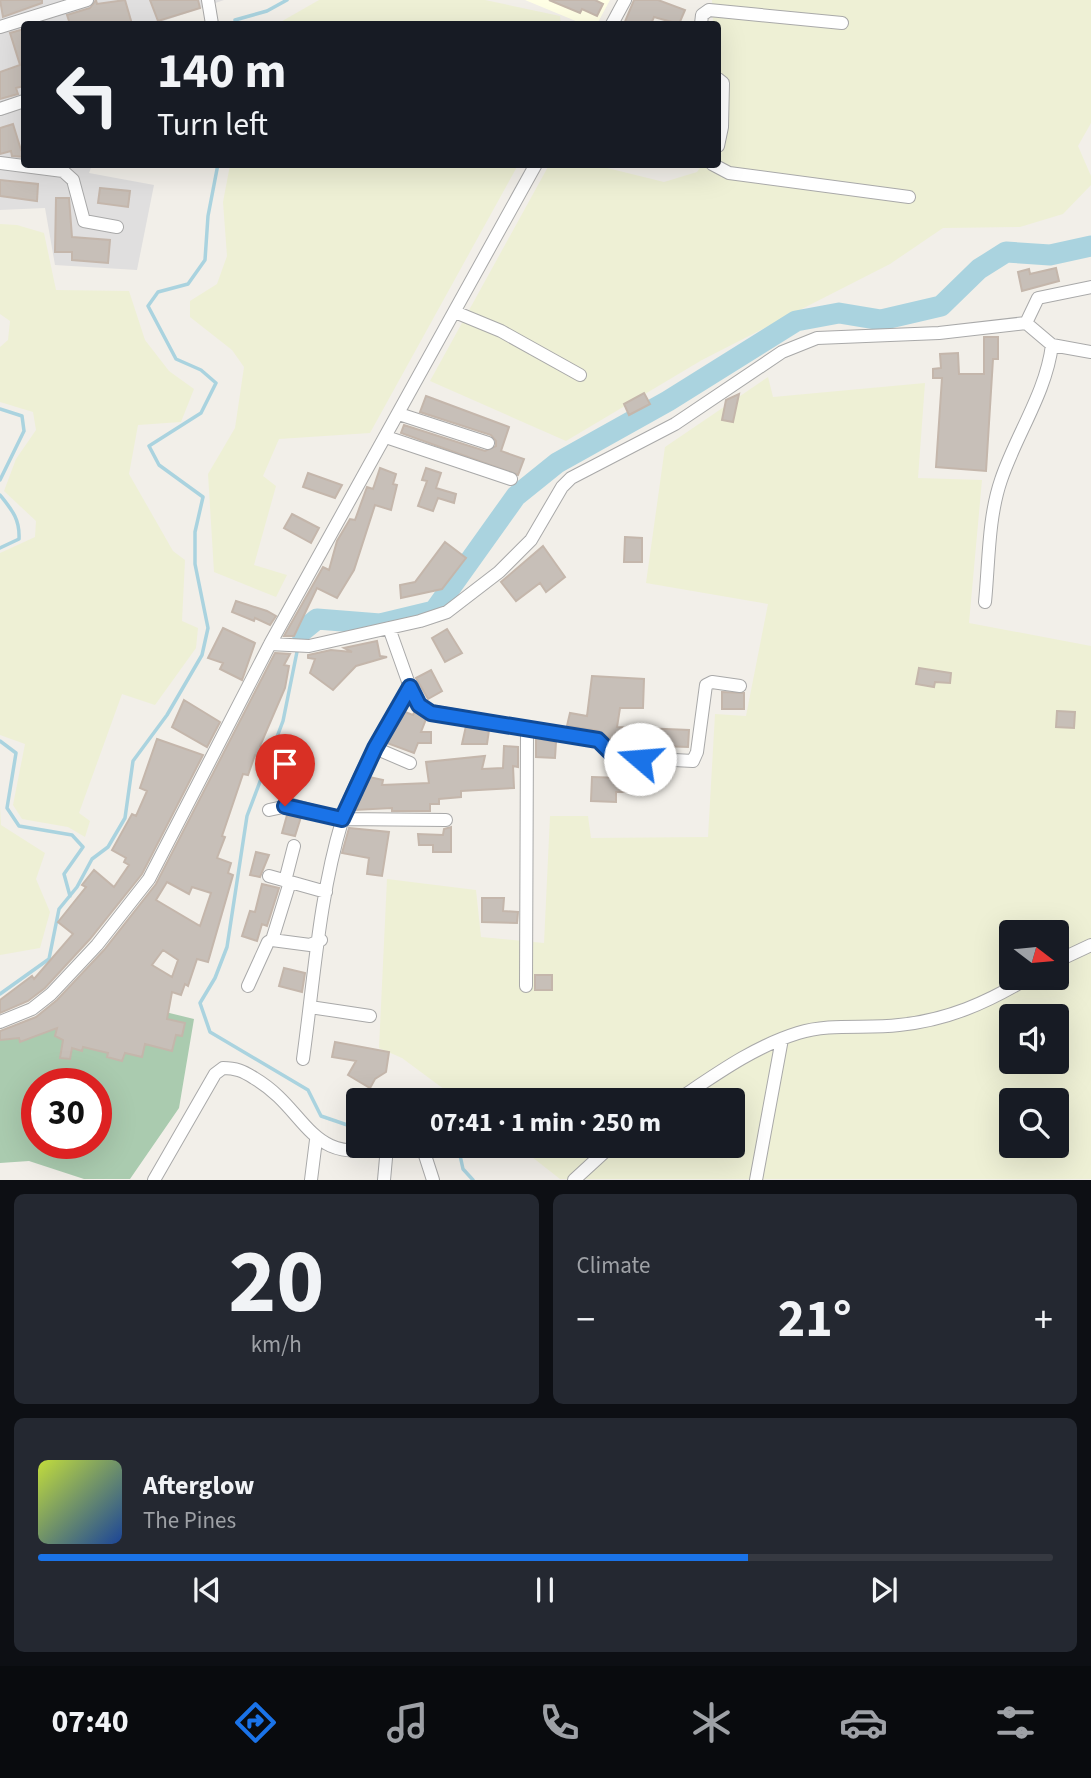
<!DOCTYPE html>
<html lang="en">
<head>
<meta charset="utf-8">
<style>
  :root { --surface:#171b24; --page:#242831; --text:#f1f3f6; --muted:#9ea1a6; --line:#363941; --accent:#1a73e8 }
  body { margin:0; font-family:"Source Sans 3",sans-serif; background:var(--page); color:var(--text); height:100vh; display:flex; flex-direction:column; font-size:26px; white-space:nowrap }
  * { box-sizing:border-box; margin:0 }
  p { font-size:23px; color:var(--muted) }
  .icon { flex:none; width:38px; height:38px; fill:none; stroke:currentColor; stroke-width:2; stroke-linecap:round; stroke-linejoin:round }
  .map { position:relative; height:1180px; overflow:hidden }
  .sheet { display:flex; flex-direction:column; gap:14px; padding:14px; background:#0d0f14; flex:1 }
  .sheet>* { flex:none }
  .hud { position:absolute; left:21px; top:21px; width:700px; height:147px; border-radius:7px; box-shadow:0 7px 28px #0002; background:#171b24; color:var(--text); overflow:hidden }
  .needle { width:46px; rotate:106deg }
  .controls { position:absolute; left:999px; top:920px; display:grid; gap:14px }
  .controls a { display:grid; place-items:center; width:70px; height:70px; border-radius:7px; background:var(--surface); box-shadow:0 7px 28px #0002; font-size:35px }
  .speed { position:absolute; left:21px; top:1068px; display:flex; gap:14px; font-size:35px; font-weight:700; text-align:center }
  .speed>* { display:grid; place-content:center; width:91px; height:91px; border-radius:50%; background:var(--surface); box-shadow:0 7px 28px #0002; line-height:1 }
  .speed .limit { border:10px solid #d22; background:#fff; color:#111 }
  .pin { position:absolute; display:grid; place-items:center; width:60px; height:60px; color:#fff; margin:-72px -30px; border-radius:50% 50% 50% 0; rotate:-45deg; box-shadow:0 0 7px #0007 }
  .pin .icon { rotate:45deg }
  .me { position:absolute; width:77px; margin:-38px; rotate:288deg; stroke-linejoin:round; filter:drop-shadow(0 0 5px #0008) }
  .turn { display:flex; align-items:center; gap:24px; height:147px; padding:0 21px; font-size:32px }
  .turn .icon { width:91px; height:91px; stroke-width:2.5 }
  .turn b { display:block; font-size:49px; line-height:60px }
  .big { font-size:52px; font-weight:700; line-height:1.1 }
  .sheet .widget { flex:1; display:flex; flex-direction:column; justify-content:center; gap:10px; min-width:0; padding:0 24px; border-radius:10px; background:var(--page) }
  .sheet .dial { align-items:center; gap:0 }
  .dial b { font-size:91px; line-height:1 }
  .song { display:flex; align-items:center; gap:21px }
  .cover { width:84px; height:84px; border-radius:10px; background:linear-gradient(135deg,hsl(70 70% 55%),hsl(220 70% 35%)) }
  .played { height:7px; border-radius:4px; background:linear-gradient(90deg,var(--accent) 70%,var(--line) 70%) }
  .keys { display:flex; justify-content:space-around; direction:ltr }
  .heat { display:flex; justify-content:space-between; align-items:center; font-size:38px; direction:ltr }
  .sheet .tiles { flex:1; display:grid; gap:14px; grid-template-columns:1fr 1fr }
  .widget:last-child { grid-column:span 2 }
  .trip { position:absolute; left:346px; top:1088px; width:399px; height:70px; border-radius:7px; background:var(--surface); box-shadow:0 7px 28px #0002; font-weight:700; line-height:70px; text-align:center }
  .dock { display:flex; height:112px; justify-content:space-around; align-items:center; background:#090b0e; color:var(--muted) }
  .dock .icon { width:49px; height:49px }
  .dock .current { color:var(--accent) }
  .dock b { font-size:32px; color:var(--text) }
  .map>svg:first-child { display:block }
  .residential { fill:#e0dfdf }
  .education { fill:#ffffe5 }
  .farmland { fill:#eef0d5; fill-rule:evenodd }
  .cemetery { fill:#aacbaf; fill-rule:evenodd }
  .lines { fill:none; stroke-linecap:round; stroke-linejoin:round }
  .stream { stroke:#aad3df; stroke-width:3.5 }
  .river { stroke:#aad3df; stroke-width:21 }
  .building { fill:#c7bfb8; stroke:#c4b6ab; stroke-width:2; fill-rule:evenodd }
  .minor-casing { stroke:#a9a9a9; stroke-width:14 }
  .minor { stroke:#fff; stroke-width:12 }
  .route-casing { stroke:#114b97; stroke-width:18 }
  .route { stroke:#1a73e8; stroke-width:12 }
</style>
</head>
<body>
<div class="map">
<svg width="1091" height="1180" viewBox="0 0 1091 1180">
  <rect width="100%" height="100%" fill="#f2efe9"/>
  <path class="residential" d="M0 0H224L155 24H24V164L92 165 89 173 154 185 137 270 55 265 45 208 0 210Z"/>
  <path class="education" d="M525 0H610L597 24H583Z"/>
  <path class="farmland" d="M319 0H485L560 16 561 24H277Z
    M712 0H1091V123L1078 146 1091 176V185L1063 214 1020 227 943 228 890 264 702 360 566 441 430 381 549 165H595L664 182 697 172 702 165 718 164V24H713Z
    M230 165H518L370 433 279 439 263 476 276 486 254 565 287 575 276 597 214 572 208 474 235 428 244 367 232 350 190 317V301L217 284 227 256 223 202Z
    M0 224 17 225 44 233 56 290 129 291 145 340 169 371 194 389 181 422 138 425 129 474 173 551 185 560 182 621 198 628 196 648 155 705 122 694 79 813 90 821 85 837 68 827 22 819 13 805 25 744 0 735V553L35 537 36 521 4 491 16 459 36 430 33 412 0 402V347L8 340 10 321 0 314Z
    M768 377 773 397 925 383 918 478 982 480 969 623 1091 646V1179H560L518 1146H733V1101H460L402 1058 379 1048 387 879 476 890 481 937 544 943 550 816H588L591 838 708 837 715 714 746 716 768 604 646 583 665 447ZM1012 933H1057V978H1012ZM1012 1017H1057V1062H1012ZM1012 1101H1057V1146H1012Z
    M0 806 1 825 45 853 36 879 50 912 40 948 0 955Z"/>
  <path class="cemetery" d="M100 996 194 1019 179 1108 130 1179H84L29 1161 0 1163V1034ZM37 1083H96V1143H37Z"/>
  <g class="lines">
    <path class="stream" d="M236 24 235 20 267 11 287 0
      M0 409 22 416 24 431 0 480
      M0 495C12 510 20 519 19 539L0 548
      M301 632 283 721 247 816 227 947 215 978 200 1003 210 1032 308 1090 321 1116 359 1129
      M0 741 16 753 7 808 19 826 72 835 83 847 64 874 70 896
      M0 994 49 959 59 909 77 887 92 859 108 847 125 818 133 761 167 715 202 655 208 628 195 564V532L203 497 159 465 149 446 201 413 216 383 201 370 176 359 148 306 158 292 188 284 205 260 208 216 218 164
      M458 1146 463 1169 473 1180"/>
    <path class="river" d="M301 632 317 619 380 624 434 611 516 496 557 463 668 401 796 321 839 313 881 320 941 306 979 269 1006 252 1050 255 1091 246"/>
  </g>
  <path class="building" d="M0 0H42V3L3 17Z
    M96 0 97 4 125 0 132 24H70L67 15 90 8Z
    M150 0H198L200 8 158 21Z
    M549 0H595L603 4 597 16 582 9 580 13Z
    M634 0H658L685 10 679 24 654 17 651 24H624Z
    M24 29V86L16 88 18 94 0 99V72L20 65 10 33Z
    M13 124 21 150 24 149V157L12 156 11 151 0 154V128Z
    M0 180 38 184 37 201 0 196Z
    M100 188 130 191 128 207 98 203Z
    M56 198H69L72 237 110 240 108 263 72 260V252H55Z
    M1056 268 1059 281 1022 291 1018 272 1029 269 1030 274Z
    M984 337H998V359H993L986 471 936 467 942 378H933V369L941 368 940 354 958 353 959 374H984Z
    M644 393 650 404 629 415 624 404Z
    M739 394 733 422 722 420 726 400Z
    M426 396 509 427 501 451 524 459 518 475 401 433 404 425 485 451 496 446V441L491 435 420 412Z
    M380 468 396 474 393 484 397 485 391 510 375 505 354 570 337 598 317 588 294 636H284L323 567 329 570 337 541 350 519 355 520 367 487 373 489Z
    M426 468 441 473 436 488 456 494 454 503 438 498 433 511 418 506 427 481 422 480Z
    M308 473 342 485 335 498 303 487Z
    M292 514 319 528 311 543 284 528Z
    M625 537 642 538V562H624Z
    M445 542 466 558 442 589 401 598 400 585 415 582Z
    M543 546 565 577 546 592 540 583 516 601 501 582Z
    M236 601 267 611 276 616 270 625 255 618 254 621 232 612Z
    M223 628 255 643 242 680 220 669 223 663 208 658Z
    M447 629 462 653 445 662 432 638Z
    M377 641 380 656 387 657 356 666 333 690 310 673 315 659 308 658V655L331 650 352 652 344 648Z
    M275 653 290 654 284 665 289 666 285 688 260 746 263 747 259 757 255 755 248 775 243 774 222 836 225 837 217 858 231 863 228 873 233 875 208 962 197 959 188 986 185 984 181 995 172 992 167 1019 185 1023 182 1036 176 1035 172 1051 145 1044 142 1057 125 1053 122 1061 107 1057 108 1053 83 1047 82 1051 72 1048 70 1059 60 1058 63 1040 55 1036 57 1028 20 1042 19 1038 0 1040V1031L36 1017 57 1000 104 950 156 884ZM167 882 189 894 192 887 211 893 200 926 156 900ZM163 950 178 960 172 977 152 965Z
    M919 668 951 673 950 683 935 682 934 687 916 684Z
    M431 670 442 691 428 699 416 678Z
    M592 676 644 679 643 708H620L617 727 689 730 688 747 629 745 610 739 599 731 567 726 570 713 587 716Z
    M722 692 744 693V709H722Z
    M184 700 220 722 207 747 172 727Z
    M415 711 426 719 421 732H431V743H418L414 753 387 743 405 712 413 715Z
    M1057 711 1075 712 1074 728 1056 727Z
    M466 726 489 730 487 744H462Z
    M536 738 556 742 555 758 536 757Z
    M157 739 203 755 142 874 90 939 45 988 28 1001 0 1013V1000L32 976 34 979 73 934 58 922 86 887 82 885 94 870 114 887 129 865 124 862 126 858 112 850 132 814 136 816 147 791 140 788Z
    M504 746 518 747V767L513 766 514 788 461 791V797L439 799V804H430V811H392V808L355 810 369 777 383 780 382 785 429 783 426 762 485 756 482 769 503 768Z
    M592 777 652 779V792H616V802L591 801Z
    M292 814 301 817 295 836 282 833 287 815Z
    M451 827V852H433V845H419L418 834 443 835 444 829Z
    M349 828 389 832 382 876 367 874 369 858 342 853Z
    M256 852 269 855 260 877 250 875Z
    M262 884 279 888 267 926 262 924 257 941 242 936 250 911 255 912Z
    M482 898H504L503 911 518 912 517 923 482 922Z
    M284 968 305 973 302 992 279 986Z
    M535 975H552V990H535Z
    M335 1042 389 1052 386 1072 375 1079 370 1088 348 1075 356 1061 332 1057Z"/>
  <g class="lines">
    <defs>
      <path id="minor" d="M208 0 212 24
        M612 24 625 0
        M701 24 702 15 709 10 842 23
        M0 27 87 0
        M718 79 723 83 722 127 718 146
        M0 109 24 101
        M0 163 63 171 73 180 84 221 117 227
        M712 164 729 173 909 197
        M455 312 501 331 580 375
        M1026 323 1038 298 1091 287
        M399 414 488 443
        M386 437 511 479
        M985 602C989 562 988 518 1001 480 1016 435 1046 393 1052 345
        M389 628 410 687 424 710 598 740 618 757 693 761 697 752 706 685 712 682 740 686
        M270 644 309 646 420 621 447 612 499 572 531 540 562 487 571 478 675 424 782 352 817 338 939 333 1026 323 1052 345 1091 352
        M375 748 410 763
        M269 810 292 805 342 819 446 820
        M269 876 326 892
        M285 881 294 846
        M290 882 272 940 310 945 321 940
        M1057 961 1091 945
        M248 986 268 942 272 940
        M526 986 527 730
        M310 1007 370 1016
        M0 1022 32 1009 51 994 97 945 149 879 270 644 536 164
        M303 1059C314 980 319 897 342 821 356 774 386 729 410 687
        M676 1101C715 1075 753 1047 798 1033 830 1023 866 1029 899 1025 948 1020 986 1003 1028 978
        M422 1146 433 1180
        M154 1180 215 1074 223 1068C236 1068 243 1071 254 1078 310 1111 307 1168 389 1146
        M311 1180 316 1140
        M384 1180 387 1147
        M574 1180 611 1146
        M756 1180 782 1039"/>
    </defs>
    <use href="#minor" class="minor-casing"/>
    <use href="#minor" class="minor"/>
  </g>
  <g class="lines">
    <defs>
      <path id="route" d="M285 806 342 819 375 748 410 687 419 705 431 713 598 740 614 756 640 759"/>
    </defs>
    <use href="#route" class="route-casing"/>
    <use href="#route" class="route"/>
  </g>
</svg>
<div class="controls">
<a><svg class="needle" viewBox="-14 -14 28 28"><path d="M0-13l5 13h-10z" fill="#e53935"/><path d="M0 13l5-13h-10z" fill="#9ea1a6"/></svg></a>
<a><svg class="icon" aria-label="sound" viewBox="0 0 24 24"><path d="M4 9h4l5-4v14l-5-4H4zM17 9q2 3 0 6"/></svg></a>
<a><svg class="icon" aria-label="search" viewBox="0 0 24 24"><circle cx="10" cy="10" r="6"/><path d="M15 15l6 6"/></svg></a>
</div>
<div class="speed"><div class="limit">30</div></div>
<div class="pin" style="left:285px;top:806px;background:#d93025"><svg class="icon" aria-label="arrive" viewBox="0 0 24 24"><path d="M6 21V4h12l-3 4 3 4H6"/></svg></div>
<svg class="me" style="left:640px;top:759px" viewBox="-20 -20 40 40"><circle r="19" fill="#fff"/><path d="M0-13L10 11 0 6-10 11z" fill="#1a73e8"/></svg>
<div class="trip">07:41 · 1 min · 250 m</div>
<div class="hud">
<div class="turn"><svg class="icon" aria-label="left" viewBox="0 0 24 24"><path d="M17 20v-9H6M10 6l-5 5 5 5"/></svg><div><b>140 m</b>Turn left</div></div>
</div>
</div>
<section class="sheet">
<div class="tiles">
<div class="widget dial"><b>20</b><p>km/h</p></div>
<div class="widget"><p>Climate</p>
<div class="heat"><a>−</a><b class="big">21°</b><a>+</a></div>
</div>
<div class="widget">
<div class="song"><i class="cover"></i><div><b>Afterglow</b><p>The Pines</p></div></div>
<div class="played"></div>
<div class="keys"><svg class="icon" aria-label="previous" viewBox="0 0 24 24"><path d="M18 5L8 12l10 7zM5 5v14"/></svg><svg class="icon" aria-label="pause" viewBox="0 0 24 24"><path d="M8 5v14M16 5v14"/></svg><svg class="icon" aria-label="next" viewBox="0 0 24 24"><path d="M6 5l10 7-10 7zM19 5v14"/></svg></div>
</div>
</div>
</section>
<nav class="dock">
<b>07:40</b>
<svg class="icon current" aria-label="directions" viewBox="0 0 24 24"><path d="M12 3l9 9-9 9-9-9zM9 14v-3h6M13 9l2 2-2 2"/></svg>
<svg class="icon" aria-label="music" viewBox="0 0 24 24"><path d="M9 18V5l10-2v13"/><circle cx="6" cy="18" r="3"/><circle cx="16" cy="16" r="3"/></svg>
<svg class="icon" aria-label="phone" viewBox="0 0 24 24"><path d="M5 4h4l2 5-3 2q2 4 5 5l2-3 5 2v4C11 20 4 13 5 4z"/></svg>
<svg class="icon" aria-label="climate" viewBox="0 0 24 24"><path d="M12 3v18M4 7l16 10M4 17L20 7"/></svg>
<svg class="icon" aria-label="car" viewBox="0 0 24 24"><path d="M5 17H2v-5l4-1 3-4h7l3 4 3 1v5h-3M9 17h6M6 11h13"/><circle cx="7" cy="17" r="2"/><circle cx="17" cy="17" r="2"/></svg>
<svg class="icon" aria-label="filters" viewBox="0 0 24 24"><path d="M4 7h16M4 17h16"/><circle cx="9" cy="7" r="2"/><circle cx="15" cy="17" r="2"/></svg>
</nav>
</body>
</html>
